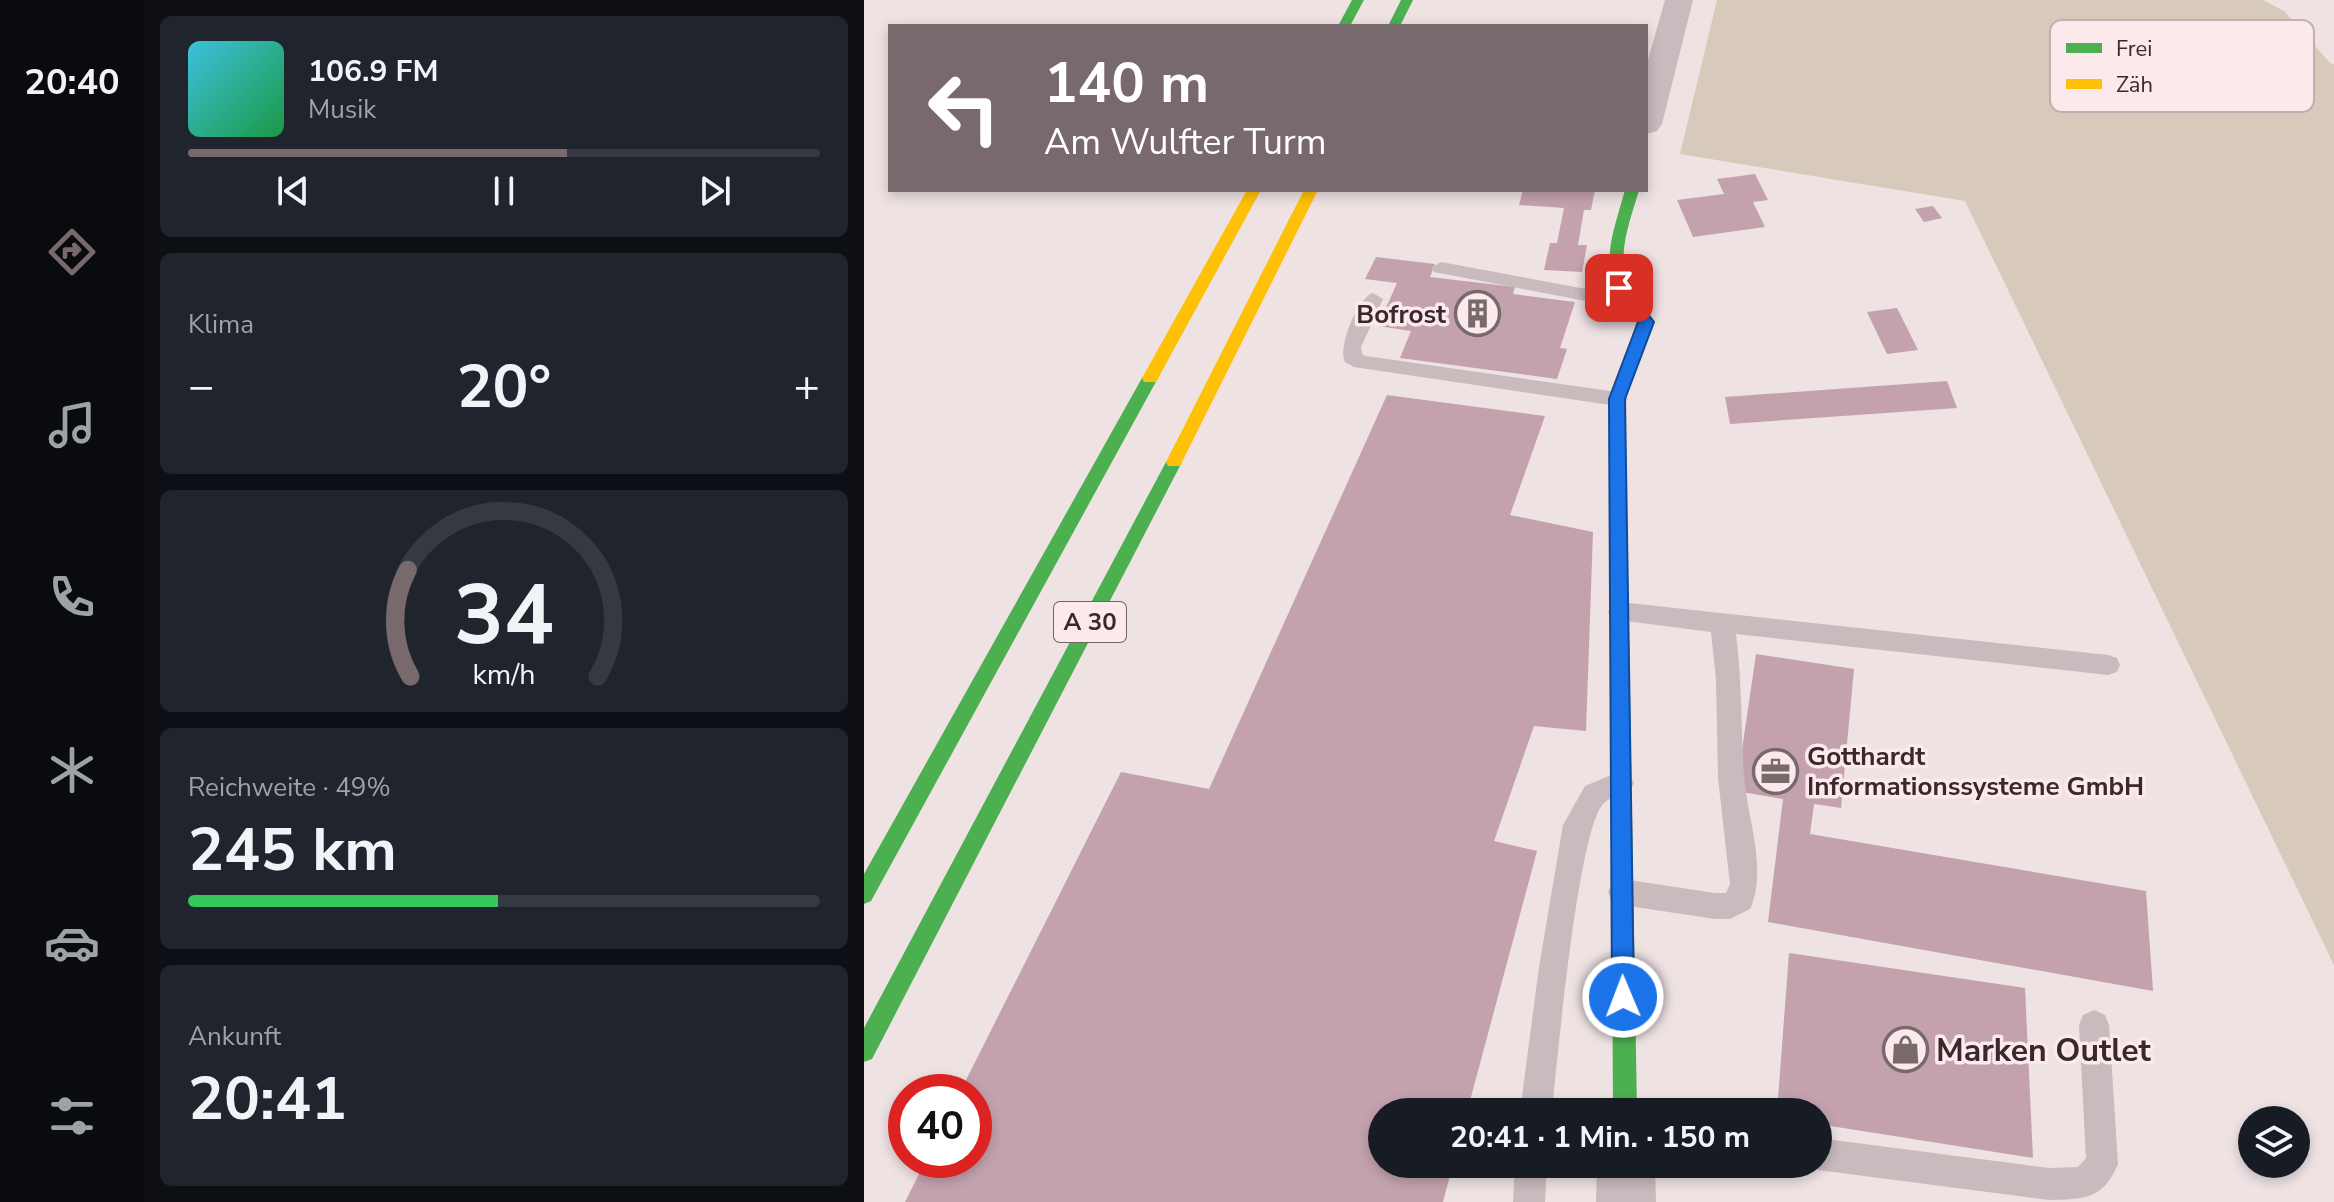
<!DOCTYPE html>
<html lang="de">
<head>
<meta charset="utf-8">
<style>
  :root { --surface:#171b24; --page:#20242c; --text:#f1f3f6; --muted:#9ea1a6; --line:#363941; --accent:#78696d }
  body { margin:0; font-family:"Nunito Sans",sans-serif; background:var(--page); color:var(--text); height:100vh; display:flex; flex-direction:column; font-size:30px; white-space:nowrap }
  * { box-sizing:border-box; margin:0 }
  p { font-size:26px; color:var(--muted) }
  .icon { flex:none; width:44px; height:44px; fill:none; stroke:currentColor; stroke-width:2; stroke-linecap:round; stroke-linejoin:round }
  .map { position:relative; flex:1; overflow:hidden }
  .sheet { display:flex; flex-direction:column; gap:16px; padding:16px; background:#0d0f14; width:720px }
  .sheet>* { flex:none }
  .hud { position:absolute; left:24px; top:24px; width:760px; height:168px; border-radius:0px; box-shadow:0 4px 12px #0003; background:#78696d; color:#fff; overflow:hidden }
  .fabs { position:absolute; left:1374px; top:1106px; display:grid; gap:16px }
  .fabs a { display:grid; place-items:center; width:72px; height:72px; border-radius:50%; background:var(--surface); box-shadow:0 4px 12px #0003; font-size:40px }
  .speed { position:absolute; left:24px; top:1074px; display:flex; gap:16px; font-size:40px; font-weight:700; text-align:center }
  .speed>* { display:grid; place-content:center; width:104px; height:104px; border-radius:50%; background:var(--surface); box-shadow:0 4px 12px #0003; line-height:1 }
  .speed .limit { border:12px solid #d22; background:#fff; color:#111 }
  .pin { position:absolute; display:grid; place-items:center; width:68px; height:68px; color:#fff; margin:-34px; border-radius:16px; box-shadow:0 4px 12px #0006 }
  .me { position:absolute; width:88px; margin:-44px; rotate:359deg; stroke-linejoin:round; filter:drop-shadow(0 0 6px #0008) }
  .turn { display:flex; align-items:center; gap:28px; height:168px; padding:0 24px; font-size:36px }
  .turn .icon { width:104px; height:104px; stroke-width:2.5 }
  .turn b { display:block; font-size:56px; line-height:68px }
  .big { font-size:60px; font-weight:700; line-height:1.1 }
  .sheet .card { flex:1; display:flex; flex-direction:column; justify-content:center; gap:12px; min-width:0; padding:0 28px; border-radius:12px; background:var(--page) }
  .sheet .dial { align-items:center; gap:0 }
  .dial svg { height:208px; overflow:visible; fill:none; stroke:var(--line); stroke-width:7; stroke-linecap:round; text-anchor:middle }
  .dial text { fill:var(--text); stroke:none }
  .song { display:flex; align-items:center; gap:24px }
  .cover { width:96px; height:96px; border-radius:12px; background:linear-gradient(135deg,hsl(190 70% 55%),hsl(140 70% 35%)) }
  .played { height:8px; border-radius:4px; background:linear-gradient(90deg,var(--accent) 60%,var(--line) 60%) }
  .keys { display:flex; justify-content:space-around; direction:ltr }
  .heat { display:flex; justify-content:space-between; align-items:center; font-size:44px; direction:ltr }
  .charge { height:12px; border-radius:6px; background:linear-gradient(90deg,#34c759 49%,var(--line) 0) }
  .trip { position:absolute; left:504px; top:1098px; width:464px; height:80px; border-radius:40px; background:var(--surface); box-shadow:0 4px 12px #0003; font-weight:700; line-height:80px; text-align:center }
  main { display:flex; flex:1; min-height:0 }
  .tabs { display:flex; flex-direction:column; width:144px; justify-content:space-around; align-items:center; background:#090b0e; color:var(--muted) }
  .tabs .icon { width:56px; height:56px }
  .tabs .current { color:var(--accent) }
  .tabs b { font-size:36px; color:var(--text) }
  .map>svg:first-child { display:block }
  .green { fill:#d7cabb }
  .building { fill:#c3a2ae }
  .lines { fill:none; stroke-linecap:round; stroke-linejoin:round }
  .lane { fill:#c8babd; fill-rule:evenodd }
  .street { fill:#c8babd; fill-rule:evenodd }
  .fast { fill:#4caf50; fill-rule:evenodd }
  .slow { fill:#ffc107; fill-rule:evenodd }
  .route { fill:#1a73e8; stroke:#114b97; stroke-width:2 }
  .labels { text-anchor:middle; dominant-baseline:central; stroke-width:7; stroke-linejoin:round; paint-order:stroke }
  .shield { fill:#fbe9eb; stroke:#736266; stroke-width:2 }
  .shield-label { font-size:24px; font-weight:bold; fill:#39282d }
  .poi-label { font-size:26px; font-weight:bold; fill:#39282d; stroke:#fbe9eb; text-anchor:end }
  .near-poi-label { font-size:32px; font-weight:bold; fill:#39282d; stroke:#fbe9eb; text-anchor:start }
  .key { fill:#fbe9eb; stroke:#c1afb2; stroke-width:2 }
  .key-label { font-size:22px; fill:#39282d }
</style>
</head>
<body>
<main>
<nav class="tabs">
<b>20:40</b>
<svg class="icon current" aria-label="directions" viewBox="0 0 24 24"><path d="M12 3l9 9-9 9-9-9zM9 14v-3h6M13 9l2 2-2 2"/></svg>
<svg class="icon" aria-label="music" viewBox="0 0 24 24"><path d="M9 18V5l10-2v13"/><circle cx="6" cy="18" r="3"/><circle cx="16" cy="16" r="3"/></svg>
<svg class="icon" aria-label="phone" viewBox="0 0 24 24"><path d="M5 4h4l2 5-3 2q2 4 5 5l2-3 5 2v4C11 20 4 13 5 4z"/></svg>
<svg class="icon" aria-label="climate" viewBox="0 0 24 24"><path d="M12 3v18M4 7l16 10M4 17L20 7"/></svg>
<svg class="icon" aria-label="car" viewBox="0 0 24 24"><path d="M5 17H2v-5l4-1 3-4h7l3 4 3 1v5h-3M9 17h6M6 11h13"/><circle cx="7" cy="17" r="2"/><circle cx="17" cy="17" r="2"/></svg>
<svg class="icon" aria-label="filters" viewBox="0 0 24 24"><path d="M4 7h16M4 17h16"/><circle cx="9" cy="7" r="2"/><circle cx="15" cy="17" r="2"/></svg>
</nav>
<section class="sheet">
<div class="card">
<div class="song"><i class="cover"></i><div><b>106.9 FM</b><p>Musik</p></div></div>
<div class="played"></div>
<div class="keys"><svg class="icon" aria-label="previous" viewBox="0 0 24 24"><path d="M18 5L8 12l10 7zM5 5v14"/></svg><svg class="icon" aria-label="pause" viewBox="0 0 24 24"><path d="M8 5v14M16 5v14"/></svg><svg class="icon" aria-label="next" viewBox="0 0 24 24"><path d="M6 5l10 7-10 7zM19 5v14"/></svg></div>
</div>
<div class="card"><p>Klima</p>
<div class="heat"><a>−</a><b class="big">20°</b><a>+</a></div>
</div>
<div class="card dial"><svg viewBox="0 0 100 80">
<path d="M14 69A42 42 0 1 1 86 69"/>
<path d="M14 69A42 42 0 0 1 13 28" stroke="#78696d"/>
<text x="50" y="56" font-size="32" font-weight="700">34</text>
<text x="50" y="72" font-size="11">km/h</text>
</svg></div>
<div class="card"><p>Reichweite · 49%</p><b class="big">245 km</b><div class="charge"></div></div>
<div class="card"><p>Ankunft</p><b class="big">20:41</b></div>
</section>
<div class="map">
<svg width="1470" height="1202" viewBox="0 0 1470 1202">
  <rect width="100%" height="100%" fill="#eee2e3"/>
  <path class="green" d="M853 0H1399L1420 11 1466 63 1470 64V965L1101 201 816 154Z"/>
  <path class="building" d="M891 174 904 200 889 202 901 227 829 237 813 200 860 194 853 179Z
    M659 190H731L727 210H720L714 245H723L718 272 680 270 686 243H693L700 208 655 205Z
    M1069 206 1078 218 1060 222 1051 209Z
    M512 257 571 264 566 277 651 287 649 294 711 302 696 348 703 349 693 379 536 358 547 331 514 326 533 283 501 279Z
    M1033 308 1054 350 1023 354 1003 312Z
    M1083 381 1093 408 866 424 861 397Z
    M523 395 681 416 646 515 729 532 722 731 670 726 630 841 673 851 603 1112H518V1164H589L579 1202H41L62 1160H110V1092H96L257 772 345 789Z
    M892 654 990 669 977 808 950 804 946 834 1282 891 1289 991 904 922 919 799 872 791Z
    M925 953 1161 988 1169 1158 954 1124V1112H913Z"/>
  <g class="lines">
    <path class="lane" d="M577 262 722 289 755 282 765 288 762 292 722 301 570 272 567 268Z
      M509 293 519 299 497 347 498 354 502 356 753 392 760 394 764 399 760 404 753 406 490 367 481 362C473 348 494 297 509 293Z
      M756 602 1244 655 1253 658 1256 665 1253 672 1244 675 872 634C878 682 877 728 880 776 883 818 904 869 886 909L866 919H851L758 905 748 901 744 892 748 883 758 879 851 893H862L866 884 854 778 852 679 847 632 747 619 744 612 747 605Z
      M757 771 766 775 770 783 766 791C758 794 744 798 739 804 714 831 693 1062 688 1112H656L675 967 699 825 721 786Z
      M1230 1010 1241 1015 1245 1025 1254 1164C1239 1200 1220 1199 1185 1200L954 1170 943 1165 954 1164V1138L1185 1168 1214 1167 1222 1158 1215 1025 1219 1015Z
      M651 1164H683L681 1202H649Z"/>
    <path class="street" d="M801 0H829L798 124 793 131 782 134V67Z
      M733 1164H791L792 1202H732Z"/>
    <path class="fast" d="M488 0H500L486 26H474Z
      M537 0H549L536 26H524Z
      M761 190H775C766 222 750 258 767 290 773 302 782 311 790 322L761 399 773 1112H749L745 399 774 322C733 269 744 250 761 190Z
      M286 373 294 378 7 901 0 904V874L278 378Z
      M310 456 318 462 8 1059 0 1062V1028L302 462Z"/>
    <path class="slow" d="M383 190H397L292 382H280L278 378Z
      M440 190H454L316 466H304L302 462Z"/>
  </g>
  <path class="route" d="M755 283 760 284 790 322 761 399 770 997 767 1004 759 1008 751 1004 748 997 745 399 774 322 748 288Z"/>
  <defs>
    <symbol id="building-ring" viewBox="-11 -11 22 22"><circle r="9.5" fill="#fbe9eb" stroke="#78696d" stroke-width="1.5"/><path d="M-4-6H4V6H1V3H-1V6H-4ZM-2.5-4.3h1.7v1.8h-1.7ZM.8-4.3h1.7v1.8H.8ZM-2.5-1h1.7V.8h-1.7ZM.8-1h1.7V.8H.8Z" fill="#78696d"/></symbol>
    <symbol id="office-ring" viewBox="-11 -11 22 22"><circle r="9.5" fill="#fbe9eb" stroke="#78696d" stroke-width="1.5"/><path d="M-6-3h4V-5.5h4V-3h4V5H-6ZM-1-4.5V-3h2v-1.5ZM-6 0V1H6V0Z" fill="#78696d"/></symbol>
    <symbol id="shop-ring" viewBox="-11 -11 22 22"><circle r="9.5" fill="#fbe9eb" stroke="#78696d" stroke-width="1.5"/><path d="M-5-2.5h2.3a2.7 3.5 0 0 1 5.4 0H5L5.5 6h-11ZM-1.5-2.5h3a1.5 2.3 0 0 0-3 0Z" fill="#78696d"/></symbol>
  </defs>
  <g fill-rule="evenodd">
    <use href="#building-ring" x="588" y="288" width="51" height="51"/>
    <use href="#office-ring" x="886" y="746" width="51" height="51"/>
    <use href="#shop-ring" x="1016" y="1024" width="51" height="51"/>
  </g>
  <g class="labels">
    <rect class="shield" x="190" y="602" width="72" height="40" rx="6"/>
    <g class="shield-label">
      <text x="226" y="622">A 30</text>
    </g>
    <g class="poi-label">
      <text x="582" y="314">Bofrost</text>
      <text x="943" y="756" text-anchor="start">Gotthardt<tspan x="943" dy="30">Informationssysteme GmbH</tspan></text>
    </g>
    <g class="near-poi-label">
      <text x="1072" y="1050">Marken Outlet</text>
    </g>
  </g>
  <rect x="1186" y="20" width="264" height="92" rx="12" class="key"/>
  <rect x="1202" y="43" width="36" height="10" fill="#4caf50"/>
  <rect x="1202" y="79" width="36" height="10" fill="#ffc107"/>
  <g class="key-label">
    <text x="1252" y="56">Frei</text>
    <text x="1252" y="92">Zäh</text>
  </g>
</svg>
<div class="fabs">
<a><svg class="icon" aria-label="layers" viewBox="0 0 24 24"><path d="M12 4l9 5-9 5-9-5zM3 14l9 5 9-5"/></svg></a>
</div>
<div class="speed"><div class="limit">40</div></div>
<div class="pin" style="left:755px;top:288px;background:#d93025"><svg class="icon" aria-label="arrive" viewBox="0 0 24 24"><path d="M6 21V4h12l-3 4 3 4H6"/></svg></div>
<svg class="me" style="left:759px;top:997px" viewBox="-20 -20 40 40"><circle r="17" fill="#1a73e8" stroke="#fff" stroke-width="3"/><path d="M0-11L8 9 0 5-8 9z" fill="#fff"/></svg>
<div class="trip">20:41 · 1 Min. · 150 m</div>
<div class="hud">
<div class="turn"><svg class="icon" aria-label="left" viewBox="0 0 24 24"><path d="M17 20v-9H6M10 6l-5 5 5 5"/></svg><div><b>140 m</b>Am Wulfter Turm</div></div>
</div>
</div>
</main>
</body>
</html>
